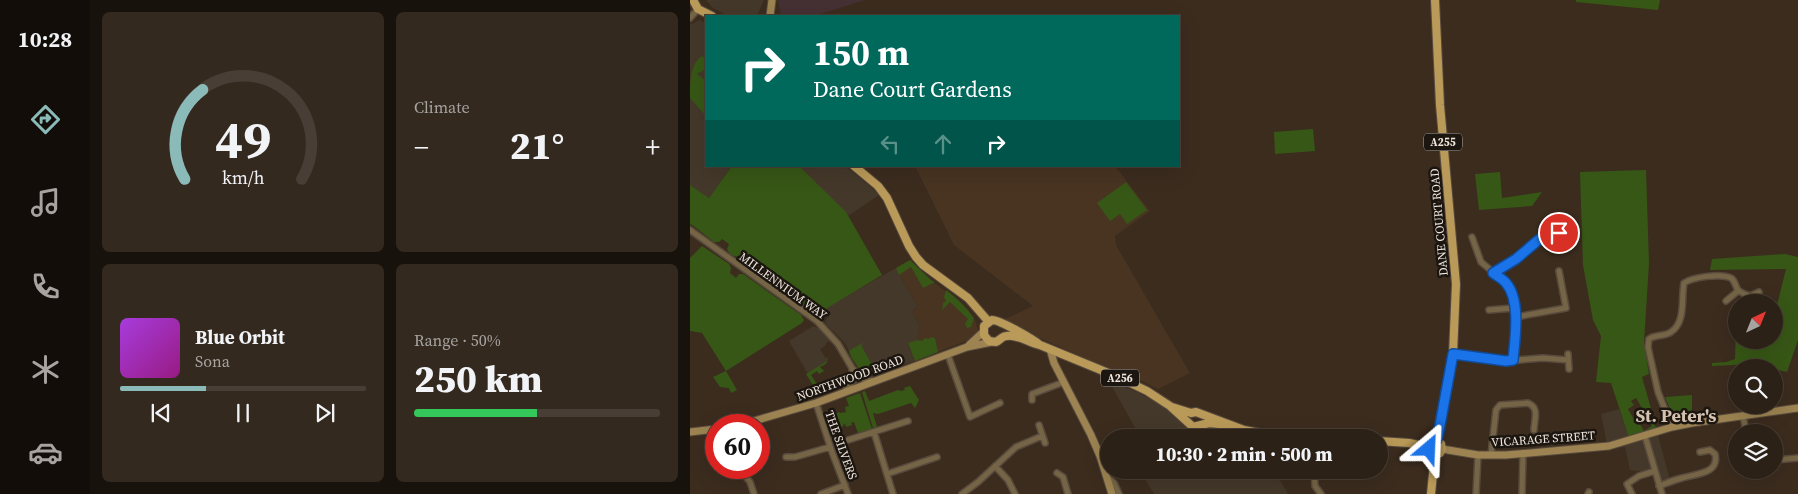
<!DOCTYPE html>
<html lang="en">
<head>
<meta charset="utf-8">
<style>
  :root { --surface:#2c2116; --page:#34291f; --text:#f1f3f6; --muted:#a6a3a1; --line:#483e35; --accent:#8bbbb9 }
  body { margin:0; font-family:"Source Serif 4",serif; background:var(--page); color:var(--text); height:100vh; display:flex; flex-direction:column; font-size:19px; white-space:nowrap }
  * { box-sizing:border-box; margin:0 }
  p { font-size:16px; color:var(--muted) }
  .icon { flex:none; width:28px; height:28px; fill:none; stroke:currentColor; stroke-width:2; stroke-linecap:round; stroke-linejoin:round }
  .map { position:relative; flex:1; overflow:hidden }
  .sheet { display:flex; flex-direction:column; gap:12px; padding:12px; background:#18120c; width:600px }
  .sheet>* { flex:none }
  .guide { position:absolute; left:15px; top:15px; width:475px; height:152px; border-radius:0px; box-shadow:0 5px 20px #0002,0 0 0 1px var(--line); background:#00695c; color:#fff; overflow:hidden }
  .needle { width:32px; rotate:43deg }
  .controls { position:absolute; left:1038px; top:294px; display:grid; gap:10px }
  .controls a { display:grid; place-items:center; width:55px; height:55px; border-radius:50%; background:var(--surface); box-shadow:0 5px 20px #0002,0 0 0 1px var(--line); font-size:25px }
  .speed { position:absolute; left:15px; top:414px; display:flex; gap:10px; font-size:25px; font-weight:700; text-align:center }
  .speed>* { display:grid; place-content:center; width:65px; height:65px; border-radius:50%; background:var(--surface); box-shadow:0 5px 20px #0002,0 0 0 1px var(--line); line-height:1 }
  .speed .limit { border:8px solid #d22; background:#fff; color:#111 }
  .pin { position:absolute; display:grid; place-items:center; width:42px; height:42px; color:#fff; margin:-21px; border:2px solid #fff; border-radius:50%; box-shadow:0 1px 5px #0007 }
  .me { position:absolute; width:55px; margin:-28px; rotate:26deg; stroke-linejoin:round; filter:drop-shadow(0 0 4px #0008) }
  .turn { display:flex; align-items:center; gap:18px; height:105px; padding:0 25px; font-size:22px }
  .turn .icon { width:65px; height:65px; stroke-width:2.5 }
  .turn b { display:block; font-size:35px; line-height:42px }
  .lanes { display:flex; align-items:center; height:48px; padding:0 25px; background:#0003; justify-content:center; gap:25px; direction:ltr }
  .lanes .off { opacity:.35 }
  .big { font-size:38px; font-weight:800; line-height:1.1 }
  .sheet .tile { flex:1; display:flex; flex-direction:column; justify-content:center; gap:8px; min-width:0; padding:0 18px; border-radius:8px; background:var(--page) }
  .sheet .dial { align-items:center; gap:0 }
  .dial svg { height:130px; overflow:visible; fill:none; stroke:var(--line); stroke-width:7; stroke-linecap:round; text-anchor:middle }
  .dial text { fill:var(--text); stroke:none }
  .song { display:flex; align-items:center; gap:15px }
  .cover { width:60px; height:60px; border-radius:8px; background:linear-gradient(135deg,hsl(280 70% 55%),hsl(310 70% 35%)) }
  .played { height:5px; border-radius:2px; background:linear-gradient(90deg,var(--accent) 35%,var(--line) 35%) }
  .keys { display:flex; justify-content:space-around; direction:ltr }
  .heat { display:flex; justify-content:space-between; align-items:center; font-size:28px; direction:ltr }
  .charge { height:8px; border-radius:4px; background:linear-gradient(90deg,#34c759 50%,var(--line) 0) }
  .sheet .tiles { flex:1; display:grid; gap:12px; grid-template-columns:repeat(2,1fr) }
  .trip { position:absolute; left:410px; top:429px; width:288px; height:50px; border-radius:25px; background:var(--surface); box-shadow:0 5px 20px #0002,0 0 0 1px var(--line); font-weight:800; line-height:50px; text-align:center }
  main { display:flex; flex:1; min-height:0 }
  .menu { display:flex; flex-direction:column; width:90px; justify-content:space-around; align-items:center; background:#120d09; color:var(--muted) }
  .menu .icon { width:35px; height:35px }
  .menu .active { color:var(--accent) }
  .menu b { font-size:22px; color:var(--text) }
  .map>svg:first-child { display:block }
  .commercial { fill:#44382a }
  .industrial { fill:#453033 }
  .built { fill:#483421 }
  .green { fill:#375716 }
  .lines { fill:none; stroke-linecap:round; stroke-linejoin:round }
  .street-casing { stroke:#584a3d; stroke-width:8 }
  .secondary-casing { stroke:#584a3d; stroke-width:9 }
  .primary-casing { stroke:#584a3d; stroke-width:10 }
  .street { stroke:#756546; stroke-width:5 }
  .secondary { stroke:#9c8351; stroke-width:7 }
  .primary { stroke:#ba9a58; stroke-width:8 }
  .route-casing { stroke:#114b97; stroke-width:12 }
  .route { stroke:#1a73e8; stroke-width:9 }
  .labels { text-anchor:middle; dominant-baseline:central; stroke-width:5; stroke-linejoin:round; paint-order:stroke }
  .shield { fill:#1c1610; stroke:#b0a7a0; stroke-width:1 }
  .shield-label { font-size:11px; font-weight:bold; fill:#efe5dd }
  .street-label { font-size:12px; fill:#efe5dd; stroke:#1c1610 }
  .district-label { font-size:18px; font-weight:bold; fill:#d5c2b1; stroke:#1c1610 }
</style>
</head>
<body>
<main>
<nav class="menu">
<b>10:28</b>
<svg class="icon active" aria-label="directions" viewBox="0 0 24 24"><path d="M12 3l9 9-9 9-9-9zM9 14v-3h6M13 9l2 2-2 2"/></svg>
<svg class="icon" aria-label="music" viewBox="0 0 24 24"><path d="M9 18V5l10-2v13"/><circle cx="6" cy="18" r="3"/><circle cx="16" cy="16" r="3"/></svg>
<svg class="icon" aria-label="phone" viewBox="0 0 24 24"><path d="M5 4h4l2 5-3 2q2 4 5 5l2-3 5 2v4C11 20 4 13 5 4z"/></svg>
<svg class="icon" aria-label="climate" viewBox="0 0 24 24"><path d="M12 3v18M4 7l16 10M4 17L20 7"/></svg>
<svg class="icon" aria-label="car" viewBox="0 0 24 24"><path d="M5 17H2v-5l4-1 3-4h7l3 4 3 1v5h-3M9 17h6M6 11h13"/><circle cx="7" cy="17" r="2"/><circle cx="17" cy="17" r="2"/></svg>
</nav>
<section class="sheet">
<div class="tiles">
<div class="tile dial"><svg viewBox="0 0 100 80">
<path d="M14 69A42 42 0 1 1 86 69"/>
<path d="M14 69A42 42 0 0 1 25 14" stroke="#8bbbb9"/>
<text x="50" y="56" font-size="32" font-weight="700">49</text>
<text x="50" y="72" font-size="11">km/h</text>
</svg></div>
<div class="tile"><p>Climate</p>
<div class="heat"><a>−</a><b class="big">21°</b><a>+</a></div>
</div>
<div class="tile">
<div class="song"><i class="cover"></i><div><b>Blue Orbit</b><p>Sona</p></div></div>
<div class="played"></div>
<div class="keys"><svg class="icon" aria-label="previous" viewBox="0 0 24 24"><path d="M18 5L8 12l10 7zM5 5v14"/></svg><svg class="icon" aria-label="pause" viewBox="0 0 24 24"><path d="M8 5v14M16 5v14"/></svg><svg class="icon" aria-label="next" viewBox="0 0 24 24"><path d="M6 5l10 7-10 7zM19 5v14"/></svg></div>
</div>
<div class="tile"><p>Range · 50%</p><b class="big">250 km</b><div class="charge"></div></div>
</div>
</section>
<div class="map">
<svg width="1108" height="494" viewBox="0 0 1108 494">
  <rect width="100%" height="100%" fill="#3b2c1e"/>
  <path class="commercial" d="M16 0H74L67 16H38L23 8Z
    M10 20 16 24V166H42L19 198 0 185V23L2 24Z
    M115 166H155L181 187 189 195 158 216 110 169Z
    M206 268 228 307 223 310V314L230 325 227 340 218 344 225 361 180 375 175 374 170 371 155 343 136 324 135 321 139 316 134 309Z
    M123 326 128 328 141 341 137 342 135 346 130 349 138 362 118 374 99 341Z
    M419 381 447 392 469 404 503 430H522L540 437H437L449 435Z
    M929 409 939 438 968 435 980 480 972 483 962 473 940 470 935 447 918 449 911 414Z
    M449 470H584L598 494H464Z"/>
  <path class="industrial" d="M88 0H175L124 16H91Z"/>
  <path class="built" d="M225 166H425L460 211 425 236 426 245 500 373 468 389 444 377 404 362 334 331 315 319 343 306 264 245Z
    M220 260 241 280 273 305 285 320 288 330 286 334 278 340 225 361 218 343 227 340 230 325 222 312 228 307 206 268Z"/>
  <path class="green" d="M886 0H970L968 10 886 2Z
    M12 56 16 59V69L7 74 16 81V116L0 98C0 84 0 63 12 56Z
    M623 129 625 151 585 154 584 132Z
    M42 166H109L156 212 192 275 129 313C122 314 111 306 109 300L111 295 104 290 100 294H96L60 268 54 259C47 256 40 257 37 249L39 244 32 239 29 242H24L1 224 0 226V185L19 198Z
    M956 170 959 263 954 343 959 374 952 377 962 412 957 414 955 410H953L946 398 941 401 944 405 938 409 947 425 950 424 954 431 962 426 959 421 964 420 966 430 939 438 921 383 906 382 911 336 903 320 893 265 890 172Z
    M810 172 812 198 852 192 842 206 789 210 785 174Z
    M436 182 457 210 437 224 430 214 420 221 407 203Z
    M12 246 39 264 41 268 40 273 46 278 49 274H53L111 315 114 320 112 323 36 371 47 390 41 393 39 388 30 387 23 377 36 371 12 333 0 331V258Z
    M1095 254 1108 257V340L1097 372 1084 369V368L1065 364 1022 366V363L1036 362 1045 359 1046 323V340H1084V317L1096 269 1020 270 1022 259Z
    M220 260 241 280 245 282 233 288 221 267 209 275 206 268Z
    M256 290C267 298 276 307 284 318L281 327 277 328 275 324 278 319 260 302 252 310 253 303 256 301 254 297Z
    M241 337 245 338 248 352 225 361 218 343 227 340 233 341 234 338 239 339Z
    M174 342 171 345 181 363 183 362 190 366 191 371 180 375 172 373 161 357 159 351Z
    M138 357 136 364 130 367 134 371 129 374 127 371 121 375 130 389 136 386 137 388 152 379 151 377 157 374V379L152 385 129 395 116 374 137 361 136 359Z
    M220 386 229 400 225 408 221 403 188 414 183 413 187 427 183 428 172 392 175 391 179 401 208 390 211 391 215 390 214 388Z
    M170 393 182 429 168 433 164 422 161 423 162 425 156 427 155 423 152 427 142 430 143 434 140 435 137 426 140 425 138 419 135 417 134 414 136 416 139 415 140 417 149 412 150 413 156 412 155 407 159 406 156 398Z
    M1002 395V420L992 422 985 420 975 397Z"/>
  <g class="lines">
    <defs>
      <path id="street" d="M0 18 8 9
        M868 227 869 238
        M0 230 127 321 148 344 162 368 173 379 184 381
        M782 237 791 262 815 282 820 288 826 317 823 360
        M803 273 826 259 852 237 869 233
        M1036 301 1048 291
        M799 310 824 308
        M826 317 876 308 869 271
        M763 354 816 361 853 358 878 360
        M878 354 879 369
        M258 355 280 417 310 403
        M154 392 163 381 162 369
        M342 400V394L374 382
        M126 403 142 452 158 494
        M1053 416 1055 426 1054 432
        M349 425 355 443
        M982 427 968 392 958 347 959 339C966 334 974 337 981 332 996 322 991 299 994 283 1003 277 1031 273 1041 278 1046 281 1045 288 1049 291 1052 293 1057 295 1060 296L1069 292
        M184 432 203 494
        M955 436 972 494
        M158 440 218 421
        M801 455 806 410 810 405 838 403C850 408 844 420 844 430
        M96 457H105L140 447
        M1084 460 1108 458
        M305 466 318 480 325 494
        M624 470 625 486 631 494
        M1069 470 1070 475
        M367 473 373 477 378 494
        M197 474 247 457
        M56 477 60 482 64 494
        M418 478 424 483 429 494
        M969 486C977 483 984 480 992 478 1005 474 1030 474 1025 454L1020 450 1010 452
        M131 494 155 485
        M272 494 288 482 326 447 352 436
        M786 494 788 455
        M832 494 833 454
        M898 494 899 492
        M942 494 937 484 949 476 965 471"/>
      <path id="secondary" d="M80 16 82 0
        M279 345 293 332
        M360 349 364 363 401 435 410 456 422 494
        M50 425 126 403 277 347 302 342
        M0 432 26 429
        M752 449 788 455H816L919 446 982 427 1002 423 1108 408"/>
      <path id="primary" d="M3 0 8 9 22 16
        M745 0 750 105 766 284 763 354 746 441
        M164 166 188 186 197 198 219 246 226 257 233 265 278 298 298 321
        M350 345C343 339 310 320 302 320L294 326V335L299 341 306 342C310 340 312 336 317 336 327 334 340 343 350 345L428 377 457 391 480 406 503 427 519 423 539 425
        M482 407 501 413 506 412 554 430 597 438
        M689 441 719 443 739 447
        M745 454 750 453 752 449 751 444 746 441
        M741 494 745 454"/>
    </defs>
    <use href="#street" class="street-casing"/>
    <use href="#secondary" class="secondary-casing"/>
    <use href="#primary" class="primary-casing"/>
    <use href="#street" class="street"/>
    <use href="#secondary" class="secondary"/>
    <use href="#primary" class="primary"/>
  </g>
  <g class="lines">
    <defs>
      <path id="route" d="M739 449 741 443 746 441 748 436 763 354 816 361 823 360C825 339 831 300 816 283 813 279 807 276 803 273L826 259 852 237 869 233"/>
    </defs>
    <use href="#route" class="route-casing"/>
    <use href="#route" class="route"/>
  </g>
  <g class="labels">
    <g class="shield">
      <rect x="734" y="133.5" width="38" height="17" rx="4"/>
      <rect x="411" y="369.5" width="38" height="17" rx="4"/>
    </g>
    <g class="shield-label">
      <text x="753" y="142">A255</text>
      <text x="430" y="378">A256</text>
    </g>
    <g class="street-label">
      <text transform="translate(749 222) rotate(-95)">DANE COURT ROAD</text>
      <text transform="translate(93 286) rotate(36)">MILLENNIUM WAY</text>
      <text transform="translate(160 378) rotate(-20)">NORTHWOOD ROAD</text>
      <text transform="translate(853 439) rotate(-4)">VICARAGE STREET</text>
      <text transform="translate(151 445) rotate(70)">THE SILVERS</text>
    </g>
    <g class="district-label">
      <text x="986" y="415">St. Peter's</text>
    </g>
  </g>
</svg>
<div class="controls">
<a><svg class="needle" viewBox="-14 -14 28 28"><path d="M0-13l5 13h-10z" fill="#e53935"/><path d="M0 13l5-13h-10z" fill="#a6a3a1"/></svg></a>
<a><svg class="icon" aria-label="search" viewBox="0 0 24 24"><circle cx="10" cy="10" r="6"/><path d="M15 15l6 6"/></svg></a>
<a><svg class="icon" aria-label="layers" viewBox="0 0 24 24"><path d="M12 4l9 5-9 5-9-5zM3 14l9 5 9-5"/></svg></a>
</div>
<div class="speed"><div class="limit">60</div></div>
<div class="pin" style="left:869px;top:233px;background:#d93025"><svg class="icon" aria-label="arrive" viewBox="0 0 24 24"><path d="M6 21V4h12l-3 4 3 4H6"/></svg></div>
<svg class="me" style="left:739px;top:449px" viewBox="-20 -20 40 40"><path d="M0-17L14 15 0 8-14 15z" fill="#1a73e8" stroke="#fff" stroke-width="4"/></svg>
<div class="trip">10:30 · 2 min · 500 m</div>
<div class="guide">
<div class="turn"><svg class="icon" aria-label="right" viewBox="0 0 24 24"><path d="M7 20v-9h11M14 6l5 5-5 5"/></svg><div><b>150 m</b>Dane Court Gardens</div></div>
<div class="lanes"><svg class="icon off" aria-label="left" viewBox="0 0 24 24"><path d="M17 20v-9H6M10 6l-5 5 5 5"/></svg><svg class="icon off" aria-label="ahead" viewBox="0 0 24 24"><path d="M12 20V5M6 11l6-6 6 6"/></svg><svg class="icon" aria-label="right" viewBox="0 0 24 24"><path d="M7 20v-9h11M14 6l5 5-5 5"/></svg></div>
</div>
</div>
</main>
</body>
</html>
